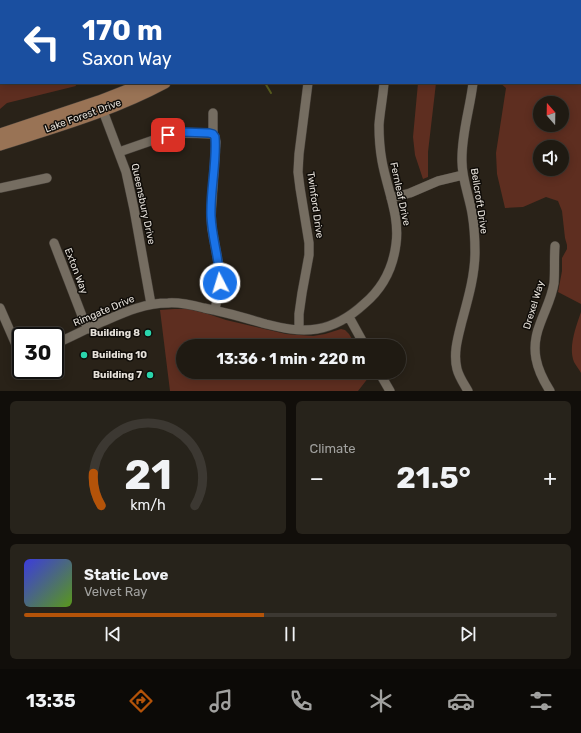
<!DOCTYPE html>
<html lang="en">
<head>
<meta charset="utf-8">
<style>
  :root { --surface:#1f1a12; --page:#27231b; --text:#f1f3f6; --muted:#a1a19f; --line:#3c3832; --accent:#b45309 }
  body { margin:0; font-family:Rubik,sans-serif; background:var(--page); color:var(--text); height:100vh; display:flex; flex-direction:column; font-size:15px; white-space:nowrap }
  * { box-sizing:border-box; margin:0 }
  p { font-size:13px; color:var(--muted) }
  .icon { flex:none; width:22px; height:22px; fill:none; stroke:currentColor; stroke-width:2; stroke-linecap:round; stroke-linejoin:round }
  .map { position:relative; height:391px; overflow:hidden }
  .sheet { display:flex; flex-direction:column; gap:10px; padding:10px; background:#110e0a; flex:1 }
  .sheet>* { flex:none }
  .hud { position:absolute; left:0px; top:0px; width:581px; height:84px; box-shadow:0 2px 10px #0003,0 0 0 1px var(--line); background:#1a4fa0; color:#fff; overflow:hidden }
  .needle { width:26px; rotate:340deg }
  .controls { position:absolute; left:533px; top:96px; display:grid; gap:8px }
  .controls a { display:grid; place-items:center; width:36px; height:36px; border-radius:50%; background:var(--surface); box-shadow:0 2px 10px #0003,0 0 0 1px var(--line); font-size:20px }
  .speed { position:absolute; left:12px; top:327px; display:flex; gap:8px; font-size:20px; font-weight:700; text-align:center }
  .speed>* { display:grid; place-content:center; width:52px; height:52px; border-radius:50%; background:var(--surface); box-shadow:0 2px 10px #0003,0 0 0 1px var(--line); line-height:1 }
  .speed .limit { border:2px solid #111; border-radius:6px; background:#fff; color:#111 }
  .pin { position:absolute; display:grid; place-items:center; width:34px; height:34px; color:#fff; margin:-17px; border-radius:8px; box-shadow:0 2px 6px #0006 }
  .me { position:absolute; width:44px; margin:-22px; rotate:355deg; stroke-linejoin:round; filter:drop-shadow(0 0 3px #0008) }
  .turn { display:flex; align-items:center; gap:14px; height:84px; padding:0 16px; font-size:18px }
  .turn .icon { width:52px; height:52px; stroke-width:2.5 }
  .turn b { display:block; font-size:28px; line-height:34px }
  .big { font-size:30px; font-weight:700; line-height:1.1 }
  .sheet .widget { flex:1; display:flex; flex-direction:column; justify-content:center; gap:6px; min-width:0; padding:0 14px; border-radius:6px; background:var(--page) }
  .sheet .dial { align-items:center; gap:0 }
  .dial svg { height:104px; overflow:visible; fill:none; stroke:var(--line); stroke-width:7; stroke-linecap:round; text-anchor:middle }
  .dial text { fill:var(--text); stroke:none }
  .song { display:flex; align-items:center; gap:12px }
  .cover { width:48px; height:48px; border-radius:6px; background:linear-gradient(135deg,hsl(240 70% 55%),hsl(90 70% 35%)) }
  .played { height:4px; border-radius:2px; background:linear-gradient(90deg,var(--accent) 45%,var(--line) 45%) }
  .keys { display:flex; justify-content:space-around; direction:ltr }
  .heat { display:flex; justify-content:space-between; align-items:center; font-size:22px; direction:ltr }
  .sheet .tiles { flex:1; display:grid; gap:10px; grid-template-columns:1fr 1fr }
  .widget:last-child { grid-column:span 2 }
  .trip { position:absolute; left:176px; top:339px; width:230px; height:40px; border-radius:20px; background:var(--surface); box-shadow:0 2px 10px #0003,0 0 0 1px var(--line); font-weight:700; line-height:40px; text-align:center }
  .menu { display:flex; height:64px; justify-content:space-around; align-items:center; background:#0c0a07; color:var(--muted) }
  .menu .icon { width:28px; height:28px }
  .menu .current { color:var(--accent) }
  .menu b { font-size:18px; color:var(--text) }
  .map>svg:first-child { display:block }
  .green { fill:#5e2e20; fill-rule:evenodd }
  .lines { fill:none; stroke-linecap:round; stroke-linejoin:round }
  .stream { stroke:#575d1e; stroke-width:2 }
  .minor-casing { stroke:#453f38; stroke-width:10 }
  .major-casing { stroke:#453f38; stroke-width:12 }
  .minor { stroke:#756d61; stroke-width:9 }
  .major { stroke:#997355; stroke-width:11 }
  .route-casing { stroke:#114b97; stroke-width:10 }
  .route { stroke:#1a73e8; stroke-width:7 }
  .poi-dot { fill:#2ad5ac; stroke:#0f0c08; stroke-width:1.5 }
  .labels { text-anchor:middle; dominant-baseline:central; stroke-width:3; stroke-linejoin:round; paint-order:stroke }
  .street-label { font-size:10px; fill:#e7e2db; stroke:#0f0c08 }
  .poi-label { font-size:10px; font-weight:bold; fill:#e7e2db; stroke:#0f0c08; text-anchor:end }
</style>
</head>
<body>
<div class="map">
<svg width="581" height="391" viewBox="0 0 581 391">
  <rect width="100%" height="100%" fill="#292218"/>
  <path class="green" d="M0 0H36V1H1V83H75L76 86 7 103 0 109Z
    M434 0H581V304L558 292 562 271V258L567 249V245L565 238 562 211 558 201 546 197 523 207 505 208 497 174 496 153 506 88 500 83H580V1H433ZM540 103H562V125H540ZM540 147H562V169H540Z
    M418 83H436L428 152V177L423 179 415 155 413 137Z
    M174 309H188L205 313 226 320 286 334 313 336 325 334 341 329 345 330 349 334 356 346H183V372H372V373L358 391H170L160 310Z
    M581 312V373C579 369 576 366 574 362 568 347 576 327 581 312Z"/>
  <g class="lines">
    <path class="stream" d="M265 83 271 93"/>
    <defs>
      <path id="minor" d="M62 0 63 1
        M205 0 206 1
        M182 1 183 0
        M397 1V0
        M103 111 126 172 134 209 151 304
        M213 113V134L215 137 216 142 211 216 212 229 220 272V283L215 310
        M119 152 168 135 182 133 213 134
        M0 188 47 178
        M391 198 410 193 438 181 463 175
        M54 243 84 321 88 329
        M0 308 17 347 21 353
        M349 317 365 346
        M299 330V314L302 293 309 255V243L300 188 298 172 299 154 308 83
        M55 344C71 337 86 329 102 322 123 313 144 303 168 303 180 302 192 305 204 308 225 312 245 318 266 324 282 328 299 332 317 329 335 326 351 316 364 304 382 289 393 268 396 244 400 216 387 189 382 161 380 150 379 137 379 125 380 111 383 97 384 83
        M379 372 390 391
        M468 391C464 384 459 377 457 369 453 353 458 337 462 321 468 299 475 275 475 252 475 239 474 225 472 213 469 196 462 179 462 162 461 135 470 109 473 83
        M550 391C536 369 530 349 540 324 545 310 552 297 554 283 555 271 554 258 555 246"/>
      <path id="major" d="M262 1 263 0
        M275 1 276 0
        M0 134 99 101 145 83
        M0 145C56 127 113 111 165 83"/>
    </defs>
    <use href="#minor" class="minor-casing"/>
    <use href="#major" class="major-casing"/>
    <use href="#minor" class="minor"/>
    <use href="#major" class="major"/>
  </g>
  <g class="lines">
    <defs>
      <path id="route" d="M168 135 182 132 209 133 213 134 215 137C217 163 210 190 211 216 212 239 220 261 220 283"/>
    </defs>
    <use href="#route" class="route-casing"/>
    <use href="#route" class="route"/>
  </g>
  <g class="poi-dot">
    <circle cx="148" cy="333" r="4"/>
    <circle cx="84" cy="355" r="4"/>
    <circle cx="150" cy="375" r="4"/>
  </g>
  <g class="labels">
    <g class="street-label">
      <text transform="translate(83 116) rotate(-20)">Lake Forest Drive</text>
      <text transform="translate(400 194) rotate(78)">Fernleaf Drive</text>
      <text transform="translate(479 201) rotate(81)">Bellcroft Drive</text>
      <text transform="translate(143 204) rotate(78)">Queensbury Drive</text>
      <text transform="translate(315 205) rotate(82)">Twinford Drive</text>
      <text transform="translate(76 271) rotate(69)">Exton Way</text>
      <text transform="translate(534 305) rotate(-73)">Drexel Way</text>
      <text transform="translate(104 311) rotate(-23)">Rimgate Drive</text>
    </g>
    <g class="poi-label">
      <text x="140" y="333">Building 8</text>
      <text x="92" y="355" text-anchor="start">Building 10</text>
      <text x="142" y="375">Building 7</text>
    </g>
  </g>
</svg>
<div class="controls">
<a><svg class="needle" viewBox="-14 -14 28 28"><path d="M0-13l5 13h-10z" fill="#e53935"/><path d="M0 13l5-13h-10z" fill="#a1a19f"/></svg></a>
<a><svg class="icon" aria-label="sound" viewBox="0 0 24 24"><path d="M4 9h4l5-4v14l-5-4H4zM17 9q2 3 0 6"/></svg></a>
</div>
<div class="speed"><div class="limit">30</div></div>
<div class="pin" style="left:168px;top:135px;background:#d93025"><svg class="icon" aria-label="arrive" viewBox="0 0 24 24"><path d="M6 21V4h12l-3 4 3 4H6"/></svg></div>
<svg class="me" style="left:220px;top:283px" viewBox="-20 -20 40 40"><circle r="17" fill="#1a73e8" stroke="#fff" stroke-width="3"/><path d="M0-11L8 9 0 5-8 9z" fill="#fff"/></svg>
<div class="trip">13:36 · 1 min · 220 m</div>
<div class="hud">
<div class="turn"><svg class="icon" aria-label="left" viewBox="0 0 24 24"><path d="M17 20v-9H6M10 6l-5 5 5 5"/></svg><div><b>170 m</b>Saxon Way</div></div>
</div>
</div>
<section class="sheet">
<div class="tiles">
<div class="widget dial"><svg viewBox="0 0 100 80">
<path d="M14 69A42 42 0 1 1 86 69"/>
<path d="M14 69A42 42 0 0 1 8 44" stroke="#b45309"/>
<text x="50" y="56" font-size="32" font-weight="700">21</text>
<text x="50" y="72" font-size="11">km/h</text>
</svg></div>
<div class="widget"><p>Climate</p>
<div class="heat"><a>−</a><b class="big">21.5°</b><a>+</a></div>
</div>
<div class="widget">
<div class="song"><i class="cover"></i><div><b>Static Love</b><p>Velvet Ray</p></div></div>
<div class="played"></div>
<div class="keys"><svg class="icon" aria-label="previous" viewBox="0 0 24 24"><path d="M18 5L8 12l10 7zM5 5v14"/></svg><svg class="icon" aria-label="pause" viewBox="0 0 24 24"><path d="M8 5v14M16 5v14"/></svg><svg class="icon" aria-label="next" viewBox="0 0 24 24"><path d="M6 5l10 7-10 7zM19 5v14"/></svg></div>
</div>
</div>
</section>
<nav class="menu">
<b>13:35</b>
<svg class="icon current" aria-label="directions" viewBox="0 0 24 24"><path d="M12 3l9 9-9 9-9-9zM9 14v-3h6M13 9l2 2-2 2"/></svg>
<svg class="icon" aria-label="music" viewBox="0 0 24 24"><path d="M9 18V5l10-2v13"/><circle cx="6" cy="18" r="3"/><circle cx="16" cy="16" r="3"/></svg>
<svg class="icon" aria-label="phone" viewBox="0 0 24 24"><path d="M5 4h4l2 5-3 2q2 4 5 5l2-3 5 2v4C11 20 4 13 5 4z"/></svg>
<svg class="icon" aria-label="climate" viewBox="0 0 24 24"><path d="M12 3v18M4 7l16 10M4 17L20 7"/></svg>
<svg class="icon" aria-label="car" viewBox="0 0 24 24"><path d="M5 17H2v-5l4-1 3-4h7l3 4 3 1v5h-3M9 17h6M6 11h13"/><circle cx="7" cy="17" r="2"/><circle cx="17" cy="17" r="2"/></svg>
<svg class="icon" aria-label="filters" viewBox="0 0 24 24"><path d="M4 7h16M4 17h16"/><circle cx="9" cy="7" r="2"/><circle cx="15" cy="17" r="2"/></svg>
</nav>
</body>
</html>
